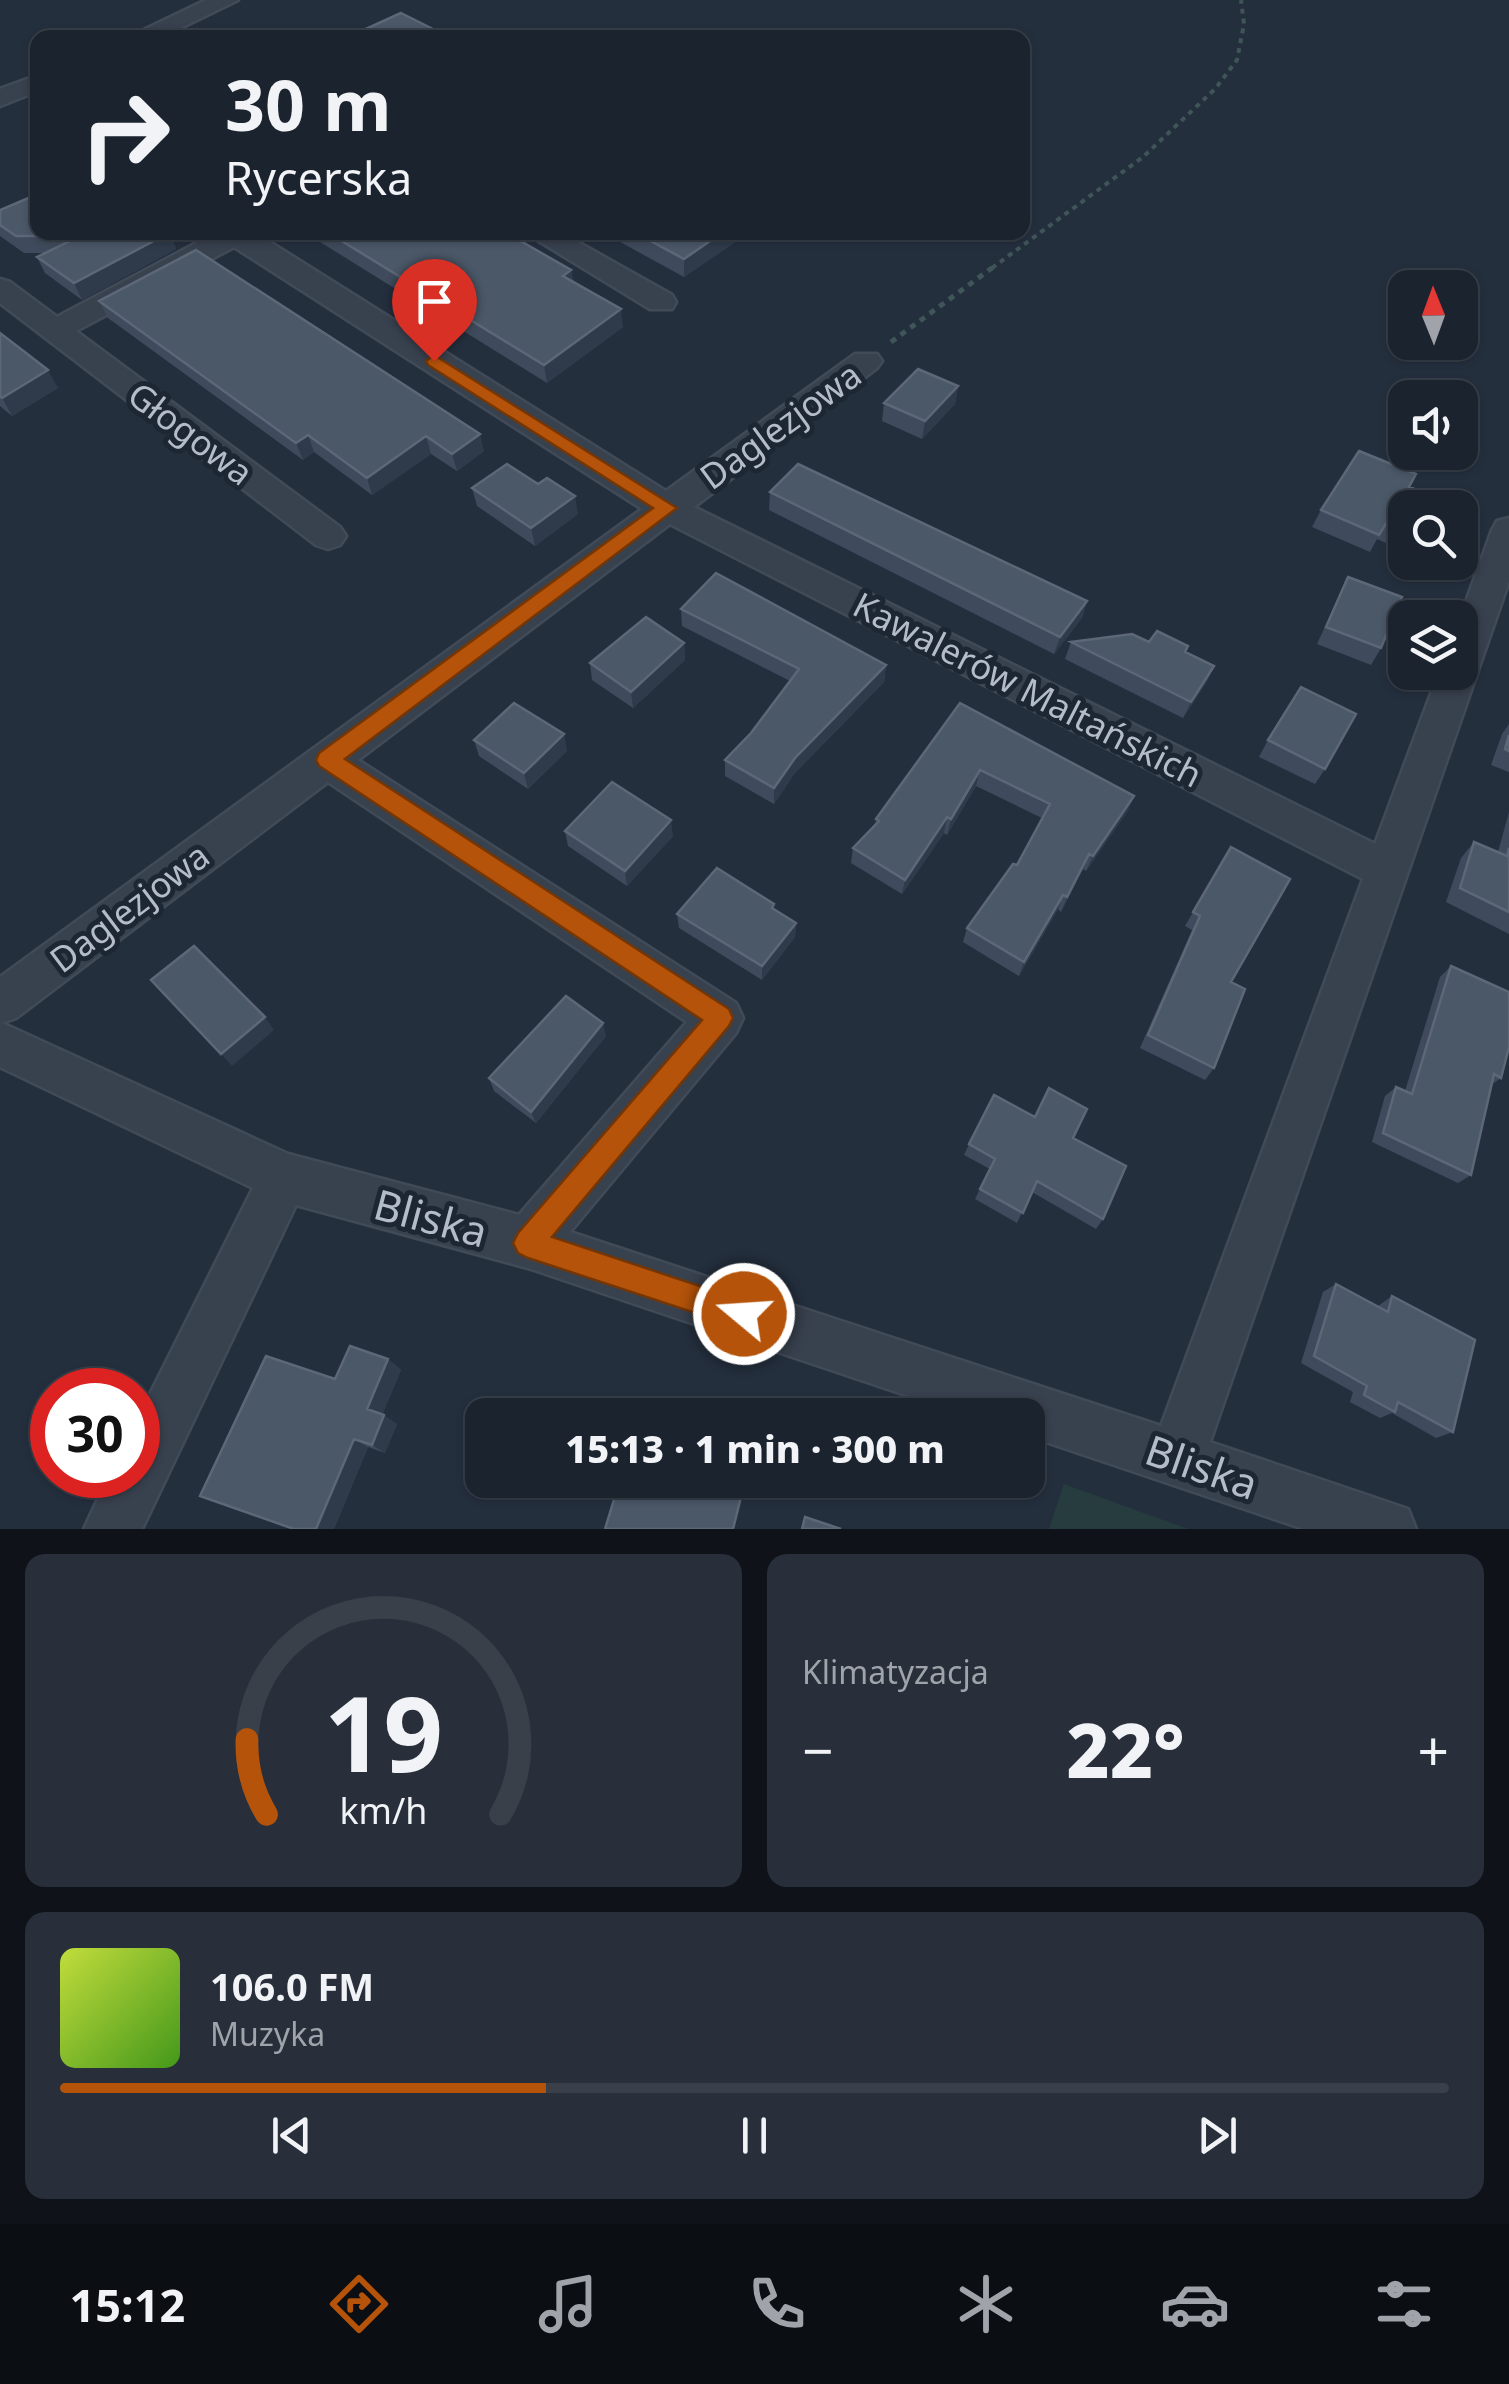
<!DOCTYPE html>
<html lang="pl">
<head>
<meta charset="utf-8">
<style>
  :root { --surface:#1b232e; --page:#282f3a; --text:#f1f3f6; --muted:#a0a4aa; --line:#39404a; --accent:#b45309 }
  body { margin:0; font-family:"Noto Sans",sans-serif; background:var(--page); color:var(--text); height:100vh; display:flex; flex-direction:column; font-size:38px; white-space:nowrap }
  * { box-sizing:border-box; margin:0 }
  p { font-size:32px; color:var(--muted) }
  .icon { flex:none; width:55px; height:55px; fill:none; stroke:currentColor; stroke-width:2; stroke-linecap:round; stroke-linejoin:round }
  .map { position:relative; height:1529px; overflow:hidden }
  .panel { display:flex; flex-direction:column; gap:25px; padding:25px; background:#0f1319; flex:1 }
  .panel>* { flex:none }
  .top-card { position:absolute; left:30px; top:30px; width:1000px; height:210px; border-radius:20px; box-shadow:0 2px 8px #0004,0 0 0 2px var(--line); background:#1b232e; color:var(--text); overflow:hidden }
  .needle { width:65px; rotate:359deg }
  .fabs { position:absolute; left:1388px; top:270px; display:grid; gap:20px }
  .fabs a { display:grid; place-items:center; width:90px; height:90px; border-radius:20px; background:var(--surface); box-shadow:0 2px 8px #0004,0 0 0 2px var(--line); font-size:50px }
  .speed { position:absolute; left:30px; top:1368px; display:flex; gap:20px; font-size:50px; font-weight:700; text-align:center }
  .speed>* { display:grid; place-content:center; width:130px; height:130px; border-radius:50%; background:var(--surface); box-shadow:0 2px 8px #0004,0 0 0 2px var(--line); line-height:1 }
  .speed .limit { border:15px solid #d22; background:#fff; color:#111 }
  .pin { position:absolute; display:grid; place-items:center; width:85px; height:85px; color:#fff; margin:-102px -42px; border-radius:50% 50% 50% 0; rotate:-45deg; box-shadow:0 0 10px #0007 }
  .pin .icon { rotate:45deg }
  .me { position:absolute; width:110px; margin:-55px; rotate:288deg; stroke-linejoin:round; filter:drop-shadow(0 0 8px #0008) }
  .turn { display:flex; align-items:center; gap:35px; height:210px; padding:0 30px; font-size:45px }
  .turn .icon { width:130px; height:130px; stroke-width:2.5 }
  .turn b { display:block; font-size:70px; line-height:85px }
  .big { font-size:75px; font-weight:800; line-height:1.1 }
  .panel .widget { flex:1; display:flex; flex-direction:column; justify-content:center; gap:15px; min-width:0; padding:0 35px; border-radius:20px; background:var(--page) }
  .panel .dial { align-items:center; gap:0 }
  .dial svg { height:260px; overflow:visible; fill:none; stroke:var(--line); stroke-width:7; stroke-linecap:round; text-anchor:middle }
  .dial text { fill:var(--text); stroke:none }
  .song { display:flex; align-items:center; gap:30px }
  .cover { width:120px; height:120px; border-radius:15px; background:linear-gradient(135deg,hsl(70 70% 55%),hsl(100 70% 35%)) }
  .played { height:10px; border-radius:5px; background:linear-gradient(90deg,var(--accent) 35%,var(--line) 35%) }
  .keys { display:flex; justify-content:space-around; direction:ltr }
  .heat { display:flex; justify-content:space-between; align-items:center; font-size:55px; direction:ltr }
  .panel .tiles { flex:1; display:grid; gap:25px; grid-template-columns:1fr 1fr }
  .widget:last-child { grid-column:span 2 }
  .trip { position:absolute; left:465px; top:1398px; width:580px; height:100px; border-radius:20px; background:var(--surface); box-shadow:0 2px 8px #0004,0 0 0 2px var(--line); font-weight:800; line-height:100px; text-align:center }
  .tabs { display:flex; height:160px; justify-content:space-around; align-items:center; background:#0b0e12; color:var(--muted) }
  .tabs .icon { width:70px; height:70px }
  .tabs .selected { color:var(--accent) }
  .tabs b { font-size:45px; color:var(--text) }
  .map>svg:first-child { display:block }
  .green { fill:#263c3f }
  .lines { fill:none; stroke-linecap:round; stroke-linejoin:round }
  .minor-casing { stroke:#414a57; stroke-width:5 }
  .path-far1 { stroke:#3f5557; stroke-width:4; stroke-dasharray:5 5; stroke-linecap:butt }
  .path { stroke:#3f5557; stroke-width:5; stroke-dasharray:6 6; stroke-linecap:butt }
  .minor { fill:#38414e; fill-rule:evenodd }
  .wall { fill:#3f4b5c }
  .shaded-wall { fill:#2f3b4b }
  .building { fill:#4b5868; stroke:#5c6777; stroke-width:2.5 }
  .route { fill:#b45309; stroke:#753606; stroke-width:2.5 }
  .labels { text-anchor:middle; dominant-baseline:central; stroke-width:10; stroke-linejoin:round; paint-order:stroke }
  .street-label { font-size:35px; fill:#b4bcc9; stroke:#1d2633 }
  .near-street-label { font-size:42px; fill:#b4bcc9; stroke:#1d2633 }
</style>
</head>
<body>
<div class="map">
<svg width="1509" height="1529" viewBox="0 0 1509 1529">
  <rect width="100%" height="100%" fill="#242f3e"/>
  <path class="green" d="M1064 1484 1188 1529H1049Z"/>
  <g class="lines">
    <defs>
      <path id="minor" d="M206 0H238L160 38H127Z
        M38 75V91L0 106V89Z
        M217 232H254L666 491 855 354H877L882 361 877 368 694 507 1375 844 1439 672H1460V618L1492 530 1497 521 1509 518V581L1210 1442 1408 1509 1416 1529H1304L1028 1436V1415H965L528 1268 296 1205 142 1529H84L109 1475H138V1418L253 1188 0 1067V977L642 509 234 247 76 331 340 527 346 536 340 545 328 549 316 545 0 303V279L10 282 57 317ZM670 524 1363 879 1161 1426 570 1232 736 1033 743 1018 736 1003 358 760ZM328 782 687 1022 519 1215 288 1154 2 1023 16 1018Z
        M524 232H560L672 295 676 302 672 309H650Z"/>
    </defs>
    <use href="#minor" class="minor-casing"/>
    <path class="path-far1" d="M992 268 1143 157 1215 89 1237 60 1244 24 1241 0"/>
    <path class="path" d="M891 342 996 265"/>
    <use href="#minor" class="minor"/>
  </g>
  <path class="wall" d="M0 210 169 232 176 249 82 300 45 273 37 257 45 253H24L0 236Z
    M304 232H505L571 270 573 281 623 327 547 383Z
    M602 232H750L684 277Z
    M99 301 484 451 457 471 431 454 372 495 314 452 303 460 108 318Z
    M0 333 58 388 12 416 0 406Z
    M958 386 955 404 922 439 882 421 884 403Z
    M1409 487 1405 511 1386 543 1377 539 1370 552 1312 527 1321 510Z
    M472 488 578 514 535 546 477 506Z
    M770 492 1087 601 1082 618 1054 654 769 510Z
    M1348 577 1381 648 1371 665 1317 644Z
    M681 609 886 665 884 682 794 774 774 804 725 776V760L751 733 790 681 682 626Z
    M1071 642H1149L1188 646 1186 652 1214 666 1206 683 1183 718 1065 659Z
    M684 643 685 660 633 708 592 680 590 663Z
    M960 703 1134 796 1127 812 1086 871 1083 869 1061 912 1058 909 1019 976 963 942 967 928 1017 865 1042 818 976 786 947 835 944 833 902 894 851 863 853 848 875 825 876 819Z
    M1509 724V772L1491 765 1502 734Z
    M474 740 567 751 528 789 479 756Z
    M1268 740 1325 769 1315 784 1259 757Z
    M1509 812V934L1446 902 1461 858 1474 842 1498 852Z
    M565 831 673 836 627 886 568 846Z
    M1231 847V982L1214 1068 1205 1080 1140 1048 1192 930 1185 926Z
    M774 904V909L796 923 795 937 762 980 679 928 677 914Z
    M1451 966 1501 1078 1491 1085 1471 1175 1458 1183 1372 1142 1385 1096 1396 1087 1405 1091 1440 977Z
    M606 1036 536 1123 494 1091 489 1078Z
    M1073 1138 1103 1219 1096 1229 1032 1192 1017 1223 975 1199 990 1169 964 1155 969 1144Z
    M1336 1284 1378 1306 1392 1296 1453 1432 1436 1438 1392 1413 1380 1418 1350 1402 1353 1392 1301 1363 1323 1292Z
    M388 1359 401 1370 382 1415 397 1424 385 1453 368 1447 334 1529H294L335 1379Z"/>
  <path class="shaded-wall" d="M723 232H750L684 277V259Z
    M169 233 176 249 82 300 74 283Z
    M571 270 573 288 563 276Z
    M621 309 623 327 547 383 544 365Z
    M48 370 58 388 12 416 2 398Z
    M958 386 955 404 922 439 925 421Z
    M480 434 484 451 457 471 452 454Z
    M308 435 314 452 303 460 296 443Z
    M426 436 431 454 372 495 367 478Z
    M575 496 578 514 535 546 531 528Z
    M1087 601 1082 618 1054 654 1060 637Z
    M684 643 685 660 633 708 631 692Z
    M886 665 884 682 794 774 774 804V788L795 758Z
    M1214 666 1206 683 1183 718 1191 702Z
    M564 734 567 751 528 789 524 773Z
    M980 770 976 786 947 835 951 819Z
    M1134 796 1127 812 1086 871 1093 856Z
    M947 817 944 833 902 894 905 880Z
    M671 820 673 836 627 886 625 871Z
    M1089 854 1083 869 1061 912 1067 897Z
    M1063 895 1058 909 1019 976 1024 962Z
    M796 923 795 937 762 980V966Z
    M265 1017 274 1030 232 1066 221 1054Z
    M603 1023 606 1036 536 1123 531 1112Z
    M388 1359 401 1370 381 1418 367 1409Z
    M384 1415 397 1424 385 1453 372 1445Z
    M354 1439 368 1447 334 1529H316Z"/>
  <path class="building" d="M401 13 451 38H346Z
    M38 194V232L169 233 74 283 37 257 80 236H16L0 225V210Z
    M327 232H505L571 270 563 276 621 309 544 365Z
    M634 232H723L684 259Z
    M196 250 480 434 452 454 426 436 367 478 308 435 296 443 99 301Z
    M0 333 48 370 2 398 0 396Z
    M918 369 958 386 925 421 884 403Z
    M1359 451 1416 474 1409 487 1417 490 1396 525 1387 522 1379 535 1321 510Z
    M507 464 538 484 547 478 575 496 531 528 472 488Z
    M798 464 1087 601 1060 637 770 492Z
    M716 573 886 665 795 758 774 788 725 760 751 733 799 669 681 609Z
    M1348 577 1402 597 1381 648 1326 627Z
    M646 617 684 643 631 692 590 663Z
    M1157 631 1188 646 1185 652 1214 666 1191 702 1071 642 1132 634 1149 642Z
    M1301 687 1356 714 1325 769 1268 740Z
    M514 703 564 734 524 773 474 740Z
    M960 703 1134 796 1093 856 1089 854 1067 897 1063 895 1024 962 967 928 1013 864 1017 865 1050 804 980 770 951 819 947 817 905 880 853 848 879 821 876 819Z
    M1509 735V751L1505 749Z
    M612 782 671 820 625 871 565 831Z
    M1474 842 1507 856 1509 848V912L1460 888Z
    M1231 847 1290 879 1231 982 1245 989 1214 1068 1148 1035 1200 916 1193 912Z
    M717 868 774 904 772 908 796 923 762 966 677 914Z
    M194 946 265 1017 221 1054 151 980Z
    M1451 966 1509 992V1047L1501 1078 1494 1074 1471 1175 1383 1133 1396 1087 1412 1094Z
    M566 996 603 1023 531 1112 489 1078Z
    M1049 1088 1087 1109 1073 1138 1126 1166 1103 1219 1037 1181 1023 1213 980 1189 995 1159 969 1144 994 1095 1035 1117Z
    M1336 1284 1388 1312 1392 1296 1475 1340 1453 1432 1398 1402 1395 1412 1364 1395 1367 1386 1314 1356Z
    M350 1346 388 1359 367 1409 384 1415 372 1445 354 1439 316 1529H294L200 1496 266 1356 335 1379Z
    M620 1480H690L741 1497 733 1529H605Z
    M805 1517 841 1529H802Z"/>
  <path class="route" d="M434 355 677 508 345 759 729 1009 733 1018 729 1026 552 1237 754 1304 759 1314 754 1325 744 1329 528 1258 518 1253 513 1243 518 1233 702 1020 319 766 316 760 319 753 653 508 428 365 426 361Z"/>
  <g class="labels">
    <g class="street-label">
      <text transform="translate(780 425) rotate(-36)">Daglezjowa</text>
      <text transform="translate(191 433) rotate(37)">Głogowa</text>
      <text transform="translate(1028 689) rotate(27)">Kawalerów Maltańskich</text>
      <text transform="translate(129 907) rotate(-37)">Daglezjowa</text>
    </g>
    <g class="near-street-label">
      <text transform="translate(431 1217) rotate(15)">Bliska</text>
      <text transform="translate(1202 1466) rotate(19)">Bliska</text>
    </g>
  </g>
</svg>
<div class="fabs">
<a><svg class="needle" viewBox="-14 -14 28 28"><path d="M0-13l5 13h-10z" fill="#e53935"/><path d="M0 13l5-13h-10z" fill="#a0a4aa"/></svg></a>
<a><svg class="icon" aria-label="sound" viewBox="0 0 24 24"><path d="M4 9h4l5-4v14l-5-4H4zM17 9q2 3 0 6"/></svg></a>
<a><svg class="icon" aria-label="search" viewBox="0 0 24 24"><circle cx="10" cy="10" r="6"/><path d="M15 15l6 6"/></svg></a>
<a><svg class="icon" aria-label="layers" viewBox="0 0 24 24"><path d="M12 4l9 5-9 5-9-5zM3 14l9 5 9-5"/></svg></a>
</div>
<div class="speed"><div class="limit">30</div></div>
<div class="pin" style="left:434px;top:361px;background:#d93025"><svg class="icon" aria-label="arrive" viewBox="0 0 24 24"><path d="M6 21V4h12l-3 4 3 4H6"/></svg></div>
<svg class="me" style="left:744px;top:1314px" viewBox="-20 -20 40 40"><circle r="17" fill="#b45309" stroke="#fff" stroke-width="3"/><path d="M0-11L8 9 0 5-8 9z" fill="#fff"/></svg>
<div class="trip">15:13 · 1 min · 300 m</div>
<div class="top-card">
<div class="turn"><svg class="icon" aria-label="right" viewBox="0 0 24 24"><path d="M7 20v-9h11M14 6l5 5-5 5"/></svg><div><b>30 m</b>Rycerska</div></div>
</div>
</div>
<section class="panel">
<div class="tiles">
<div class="widget dial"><svg viewBox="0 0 100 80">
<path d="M14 69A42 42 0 1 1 86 69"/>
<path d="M14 69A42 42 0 0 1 8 46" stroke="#b45309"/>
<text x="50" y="56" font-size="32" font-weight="700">19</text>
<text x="50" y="72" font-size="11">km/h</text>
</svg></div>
<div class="widget"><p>Klimatyzacja</p>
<div class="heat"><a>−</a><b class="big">22°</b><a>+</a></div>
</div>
<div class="widget">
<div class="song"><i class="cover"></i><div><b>106.0 FM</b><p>Muzyka</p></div></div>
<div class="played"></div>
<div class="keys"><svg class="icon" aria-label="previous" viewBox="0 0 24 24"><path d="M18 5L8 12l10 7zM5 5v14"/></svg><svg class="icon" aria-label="pause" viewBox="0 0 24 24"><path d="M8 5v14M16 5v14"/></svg><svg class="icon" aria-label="next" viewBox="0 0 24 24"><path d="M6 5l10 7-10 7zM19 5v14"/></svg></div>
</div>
</div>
</section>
<nav class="tabs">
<b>15:12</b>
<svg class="icon selected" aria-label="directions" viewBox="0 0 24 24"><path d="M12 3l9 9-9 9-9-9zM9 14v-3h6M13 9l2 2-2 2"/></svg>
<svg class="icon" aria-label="music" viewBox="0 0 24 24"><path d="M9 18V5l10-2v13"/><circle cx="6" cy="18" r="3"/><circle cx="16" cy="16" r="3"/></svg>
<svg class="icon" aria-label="phone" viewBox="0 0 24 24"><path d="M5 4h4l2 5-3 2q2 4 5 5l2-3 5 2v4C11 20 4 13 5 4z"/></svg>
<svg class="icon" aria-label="climate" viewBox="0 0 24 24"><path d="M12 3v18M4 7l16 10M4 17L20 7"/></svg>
<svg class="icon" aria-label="car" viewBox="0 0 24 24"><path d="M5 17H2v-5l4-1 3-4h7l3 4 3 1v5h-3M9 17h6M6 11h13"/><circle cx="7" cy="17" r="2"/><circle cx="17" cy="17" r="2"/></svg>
<svg class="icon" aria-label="filters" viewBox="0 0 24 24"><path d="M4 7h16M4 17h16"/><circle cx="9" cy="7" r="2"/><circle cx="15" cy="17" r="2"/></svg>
</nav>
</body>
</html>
